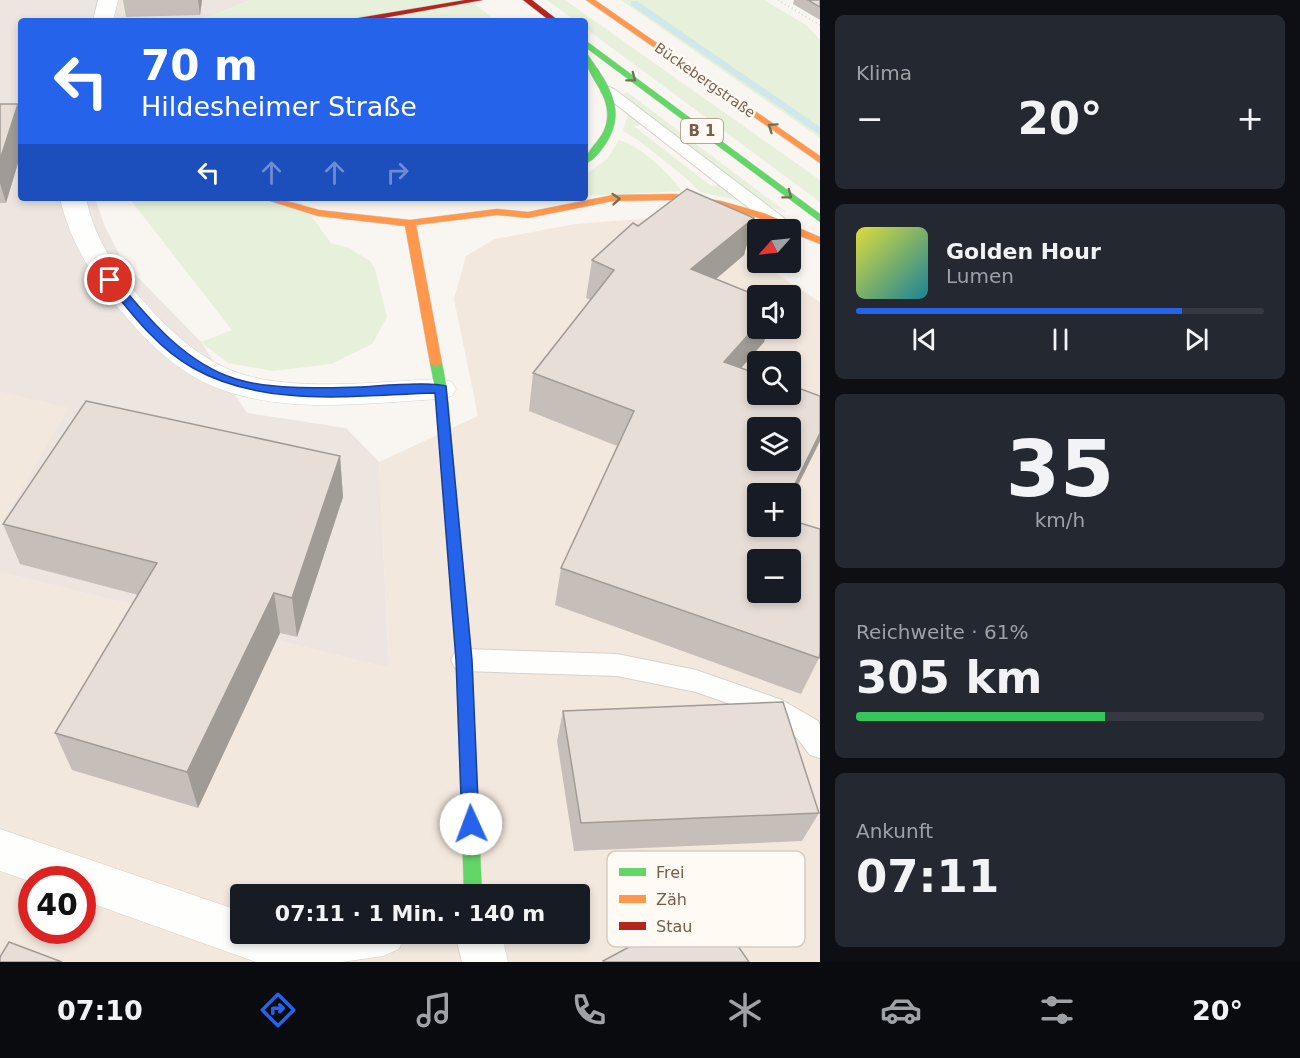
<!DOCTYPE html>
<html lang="de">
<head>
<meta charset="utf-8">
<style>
  :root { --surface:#171b24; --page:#242831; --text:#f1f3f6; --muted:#9ea1a6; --line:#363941; --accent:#2563eb }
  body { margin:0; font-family:"DejaVu Sans",sans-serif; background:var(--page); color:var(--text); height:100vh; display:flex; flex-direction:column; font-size:22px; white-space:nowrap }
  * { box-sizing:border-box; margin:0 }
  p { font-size:20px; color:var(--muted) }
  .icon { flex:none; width:33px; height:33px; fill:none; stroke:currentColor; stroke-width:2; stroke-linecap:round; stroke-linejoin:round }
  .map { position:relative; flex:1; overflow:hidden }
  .panel { display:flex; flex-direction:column; gap:15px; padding:15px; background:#0d0f14; width:480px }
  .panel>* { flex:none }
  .hud { position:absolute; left:18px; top:18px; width:570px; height:183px; border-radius:6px; box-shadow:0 3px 9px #0003; background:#2563eb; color:#fff; overflow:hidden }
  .needle { width:39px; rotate:243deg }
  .tools { position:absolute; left:747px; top:219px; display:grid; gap:12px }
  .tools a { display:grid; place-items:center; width:54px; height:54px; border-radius:6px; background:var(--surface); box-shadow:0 3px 9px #0003; font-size:30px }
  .speed { position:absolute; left:18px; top:866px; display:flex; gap:12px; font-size:30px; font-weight:700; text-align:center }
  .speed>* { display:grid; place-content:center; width:78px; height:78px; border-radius:50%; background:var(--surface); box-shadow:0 3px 9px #0003; line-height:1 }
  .speed .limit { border:9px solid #d22; background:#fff; color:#111 }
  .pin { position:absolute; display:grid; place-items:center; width:51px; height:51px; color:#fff; margin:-26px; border:3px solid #fff; border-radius:50%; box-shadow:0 2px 6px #0007 }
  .me { position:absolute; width:66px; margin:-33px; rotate:358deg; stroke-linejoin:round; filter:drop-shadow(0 0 4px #0008) }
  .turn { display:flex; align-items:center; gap:21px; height:126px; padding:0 24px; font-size:27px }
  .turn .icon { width:78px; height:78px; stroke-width:2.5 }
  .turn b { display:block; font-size:42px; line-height:51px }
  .lanes { display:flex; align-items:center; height:57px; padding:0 24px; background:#0003; justify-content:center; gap:30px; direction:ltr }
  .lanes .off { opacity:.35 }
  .big { font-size:45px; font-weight:600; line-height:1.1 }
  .panel .tile { flex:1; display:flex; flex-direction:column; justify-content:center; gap:9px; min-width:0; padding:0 21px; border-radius:9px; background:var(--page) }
  .panel .dial { align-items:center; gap:0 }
  .dial b { font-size:78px; line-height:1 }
  .song { display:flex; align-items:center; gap:18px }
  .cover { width:72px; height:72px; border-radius:9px; background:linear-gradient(135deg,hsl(60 70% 55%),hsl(190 70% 35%)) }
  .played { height:6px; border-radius:3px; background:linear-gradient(90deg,var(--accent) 80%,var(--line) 80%) }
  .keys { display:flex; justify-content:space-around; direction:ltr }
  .heat { display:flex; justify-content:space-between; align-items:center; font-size:33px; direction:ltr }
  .charge { height:9px; border-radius:4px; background:linear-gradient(90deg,#34c759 61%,var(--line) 0) }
  .trip { position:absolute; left:230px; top:884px; width:360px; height:60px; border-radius:6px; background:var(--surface); box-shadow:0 3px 9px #0003; font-weight:600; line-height:60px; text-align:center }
  .menu { display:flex; height:96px; justify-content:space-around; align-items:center; background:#090b0e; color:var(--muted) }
  .menu .icon { width:42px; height:42px }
  .menu .current { color:var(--accent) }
  .menu b { font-size:27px; color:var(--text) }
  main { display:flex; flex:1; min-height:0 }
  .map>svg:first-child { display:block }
  .residential { fill:#f2e8de; fill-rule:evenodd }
  .industrial { fill:#ede5e0 }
  .green { fill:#e7f0db }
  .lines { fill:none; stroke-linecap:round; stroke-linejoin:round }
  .stream { fill:#d0e8ea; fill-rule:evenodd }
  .lane-casing { stroke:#d7d1cb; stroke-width:2 }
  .street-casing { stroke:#d7d1cb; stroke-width:1 }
  .fast-casing { stroke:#d9d2cb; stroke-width:1 }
  .slow-casing { stroke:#d9d2cb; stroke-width:1 }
  .jam-casing { stroke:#d9d2cb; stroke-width:1 }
  .path { stroke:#dcd5d0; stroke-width:2; stroke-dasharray:1 3; stroke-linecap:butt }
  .lane { fill:#fefefd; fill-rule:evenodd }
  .street { fill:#fefefd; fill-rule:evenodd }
  .fast { fill:#63d668; fill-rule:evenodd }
  .slow { fill:#ff974d; fill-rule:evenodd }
  .jam { fill:#b3261e; fill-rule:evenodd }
  .wall { fill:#c6bfb9 }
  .shaded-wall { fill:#a19b96 }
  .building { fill:#e6ded7; stroke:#a19b96; stroke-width:1.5; fill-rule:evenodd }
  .oneway { stroke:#776e51 }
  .route { fill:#2563eb; stroke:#184099; stroke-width:1.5 }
  .labels { text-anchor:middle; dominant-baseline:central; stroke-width:5; stroke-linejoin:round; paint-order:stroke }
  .far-street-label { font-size:14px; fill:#7a5c4d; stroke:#fffaf3 }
  .shield { fill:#fffaf3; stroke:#a28b7f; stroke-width:1.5 }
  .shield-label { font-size:15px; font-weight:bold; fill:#7a5c4d }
  .key { fill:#fffaf3; stroke:#d7cbc1; stroke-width:1.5 }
  .key-label { font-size:16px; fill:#7a5c4d }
</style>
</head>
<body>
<main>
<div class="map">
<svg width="820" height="962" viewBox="0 0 820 962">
  <rect width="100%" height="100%" fill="#f9f5f0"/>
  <path class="residential" d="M690 215 758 262 820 302V962H0V572L389 668 379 462 478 416 454 299 466 256 495 239 576 224ZM758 296H790V328H758ZM758 362H790V394H758ZM758 428H790V460H758ZM758 494H790V526H758ZM758 560H790V592H758ZM32 879H82V930H32ZM240 894H579V933H240Z
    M0 392 70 408 0 525Z"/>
  <path class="industrial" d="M0 0H251L197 21H21V198H95L105 227 124 263 201 342 247 413 346 428 379 462 389 668 0 572V525L69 408 0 392Z"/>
  <path class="green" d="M251 0H470L496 21H197Z
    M547 0H565L820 180V202L585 28V21H576Z
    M621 0H764L806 25 820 40V138Z
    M627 92 785 211V212C765 211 645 113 623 94Z
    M628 114 641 124 635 127 711 186 719 185 737 200 700 192 686 178 638 140 623 131Z
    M619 140C640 145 669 174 682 191L585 196V175L607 159Z
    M129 198H298L331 243 349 248 370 261 375 269 387 317 372 344 331 364 273 371 228 363 201 342 232 330Z"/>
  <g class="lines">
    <path class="stream" d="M631 1H637L820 127V135L631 5Z"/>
    <defs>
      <path id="lane" d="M609 87 614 89 784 218 787 222 784 226H772L604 95 601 92Z
        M464 649 617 654 696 670 782 700 818 721 820 725V758L810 755 798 739 764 716 696 692 617 676 464 671 455 668 451 660 455 652Z"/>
      <path id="street" d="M98 0H118L113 21H93Z
        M60 198H86C94 238 116 270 143 301 167 328 194 354 228 369 285 394 379 381 441 379L452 382 456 389 452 396 441 399C362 403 267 418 194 377 165 360 141 335 120 310 92 277 69 240 60 198Z
        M0 829 240 911V933H406L399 949 383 956 342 962H256L82 900V879H32V882L0 871Z
        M455 933H501L508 962H462Z"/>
      <path id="fast" d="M585 40 820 214V222L585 47Z
        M585 54 588 55C609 85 628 110 605 145 600 152 593 161 585 164 585 146 610 139 607 110 605 89 585 74 585 54Z
        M436 359 442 363 447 389 472 660 482 894H464L456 660 435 389 430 363Z"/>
      <path id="slow" d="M586 0H595L820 156V163Z
        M675 194 721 201 764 213 820 237V244L790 232V230H785L756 217 720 207 675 200 613 201 528 218 497 215 416 225 442 363 436 367 430 363 405 226 318 216 260 198H276L319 210 410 220 497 209 528 212 613 195Z"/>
      <path id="jam" d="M465 0H483L367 21H348L352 19Z
        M523 0H532L559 21H550Z"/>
    </defs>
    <use href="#lane" class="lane-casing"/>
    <use href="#street" class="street-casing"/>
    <use href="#fast" class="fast-casing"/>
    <use href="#slow" class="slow-casing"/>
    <use href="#jam" class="jam-casing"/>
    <path class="path" d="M778 0 820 25"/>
    <use href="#lane" class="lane"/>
    <use href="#street" class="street"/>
    <use href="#fast" class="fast"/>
    <use href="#slow" class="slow"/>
    <use href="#jam" class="jam"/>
  </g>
  <path class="wall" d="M123 0H202L200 15 126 17Z
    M794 0H820V20L793 4Z
    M0 104H18L21 113V153L6 203H0Z
    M754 218 744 255 716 279 758 328H768L764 342 741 368 820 396V441L790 501 758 494 819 658 801 694 555 605 561 568 617 446 529 411 533 373 591 300 586 298 592 260 638 226Z
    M340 456 343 497 297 637 280 633 198 808 72 770 55 733 138 595 20 564 3 524Z
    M563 711 819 813 802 841 574 851 557 741Z"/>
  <path class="shaded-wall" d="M198 0H202L200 15Z
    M18 104 21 113V153L6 203 0 183V160Z
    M754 218 744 255 683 307 691 269Z
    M758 324V328H768L764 342 713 400 724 362Z
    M820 433V441L790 501V494Z
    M340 456 343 497 297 637 292 598Z
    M274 593 280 633 198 808 187 772Z"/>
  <path class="building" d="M808 0H820V7Z
    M0 104H18L0 160Z
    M687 189 754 218 691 269 758 296V324L724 362 758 374V394H790V385L820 396V433L790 494H758V526H790V520L820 529V652L819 658 561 568 634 411 533 373 614 270 592 260 633 223 638 226ZM758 428H790V460H758ZM758 560H790V592H758Z
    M86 401 340 456 292 598 274 593 187 772 55 733 157 563 3 524Z
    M783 702 819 813 581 823 563 711Z
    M709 904 749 962H604L603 961Z
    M9 942 62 962H0V957Z"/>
  <defs><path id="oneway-chevron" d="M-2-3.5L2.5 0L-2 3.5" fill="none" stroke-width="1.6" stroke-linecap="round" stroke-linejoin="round" transform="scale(1.5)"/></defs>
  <g class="oneway">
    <use href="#oneway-chevron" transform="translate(632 78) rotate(37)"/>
    <use href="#oneway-chevron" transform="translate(772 127) rotate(-145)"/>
    <use href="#oneway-chevron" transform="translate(788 195) rotate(37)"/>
    <use href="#oneway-chevron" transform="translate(616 199) rotate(-5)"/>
  </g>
  <path class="route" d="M110 276 114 277C147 317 184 363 236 379 272 390 321 388 359 387 380 386 428 381 446 386L472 660 479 824 477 830 471 832 464 830 462 824 456 660 435 393C356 395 266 409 193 368 158 349 131 313 106 282L104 280Z"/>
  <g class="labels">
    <g class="far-street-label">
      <text transform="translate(705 80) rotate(35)">Bückebergstraße</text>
    </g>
    <rect class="shield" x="681" y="119" width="42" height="24" rx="4.5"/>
    <g class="shield-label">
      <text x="702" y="131">B 1</text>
    </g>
  </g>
  <rect x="607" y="851" width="198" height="96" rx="9" class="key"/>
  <rect x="619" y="868" width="27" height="8" fill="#63d668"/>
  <rect x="619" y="895" width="27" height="8" fill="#ff974d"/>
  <rect x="619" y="922" width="27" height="8" fill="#b3261e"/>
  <g class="key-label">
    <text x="656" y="878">Frei</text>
    <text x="656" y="905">Zäh</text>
    <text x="656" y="932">Stau</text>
  </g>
</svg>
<div class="tools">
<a><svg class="needle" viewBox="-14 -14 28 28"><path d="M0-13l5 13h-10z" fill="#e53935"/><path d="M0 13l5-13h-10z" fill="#9ea1a6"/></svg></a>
<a><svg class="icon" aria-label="sound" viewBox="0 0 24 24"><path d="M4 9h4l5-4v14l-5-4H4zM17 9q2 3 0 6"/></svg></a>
<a><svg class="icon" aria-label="search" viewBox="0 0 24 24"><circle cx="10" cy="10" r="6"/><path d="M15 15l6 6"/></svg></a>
<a><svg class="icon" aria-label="layers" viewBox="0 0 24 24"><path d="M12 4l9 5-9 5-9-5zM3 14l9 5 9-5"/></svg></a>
<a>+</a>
<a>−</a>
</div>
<div class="speed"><div class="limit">40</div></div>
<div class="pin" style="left:110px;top:280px;background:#d93025"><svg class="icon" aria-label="arrive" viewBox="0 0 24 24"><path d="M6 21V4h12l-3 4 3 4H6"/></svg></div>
<svg class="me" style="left:471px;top:824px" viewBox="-20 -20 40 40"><circle r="19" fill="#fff"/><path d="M0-13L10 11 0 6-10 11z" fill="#2563eb"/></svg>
<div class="trip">07:11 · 1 Min. · 140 m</div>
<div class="hud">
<div class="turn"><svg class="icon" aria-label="left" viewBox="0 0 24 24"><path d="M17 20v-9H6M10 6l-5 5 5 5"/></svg><div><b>70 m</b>Hildesheimer Straße</div></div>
<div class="lanes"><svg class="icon" aria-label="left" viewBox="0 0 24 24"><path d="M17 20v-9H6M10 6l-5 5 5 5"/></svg><svg class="icon off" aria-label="ahead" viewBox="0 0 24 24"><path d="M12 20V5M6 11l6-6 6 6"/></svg><svg class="icon off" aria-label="ahead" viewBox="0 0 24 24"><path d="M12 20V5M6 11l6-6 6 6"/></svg><svg class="icon off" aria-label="right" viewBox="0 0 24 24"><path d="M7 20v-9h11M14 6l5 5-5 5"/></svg></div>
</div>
</div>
<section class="panel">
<div class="tile"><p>Klima</p>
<div class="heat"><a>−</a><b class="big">20°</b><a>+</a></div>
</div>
<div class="tile">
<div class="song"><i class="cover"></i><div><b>Golden Hour</b><p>Lumen</p></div></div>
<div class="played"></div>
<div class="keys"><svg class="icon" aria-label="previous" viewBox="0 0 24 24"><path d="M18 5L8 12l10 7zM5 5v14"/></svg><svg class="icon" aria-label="pause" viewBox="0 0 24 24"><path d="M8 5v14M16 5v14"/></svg><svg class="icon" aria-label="next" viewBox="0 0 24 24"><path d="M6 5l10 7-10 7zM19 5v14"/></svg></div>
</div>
<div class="tile dial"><b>35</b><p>km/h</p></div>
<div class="tile"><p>Reichweite · 61%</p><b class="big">305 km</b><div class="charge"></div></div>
<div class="tile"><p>Ankunft</p><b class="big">07:11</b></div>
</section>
</main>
<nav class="menu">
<b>07:10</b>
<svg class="icon current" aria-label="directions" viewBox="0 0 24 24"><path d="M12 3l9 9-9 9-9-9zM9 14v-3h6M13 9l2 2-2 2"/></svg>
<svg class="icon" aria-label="music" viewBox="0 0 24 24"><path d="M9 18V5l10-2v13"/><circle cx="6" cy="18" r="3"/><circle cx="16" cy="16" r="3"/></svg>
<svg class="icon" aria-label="phone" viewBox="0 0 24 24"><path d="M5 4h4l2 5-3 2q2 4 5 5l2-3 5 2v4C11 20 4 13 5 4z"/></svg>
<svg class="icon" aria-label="climate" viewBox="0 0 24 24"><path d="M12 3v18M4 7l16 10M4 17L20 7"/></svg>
<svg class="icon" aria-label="car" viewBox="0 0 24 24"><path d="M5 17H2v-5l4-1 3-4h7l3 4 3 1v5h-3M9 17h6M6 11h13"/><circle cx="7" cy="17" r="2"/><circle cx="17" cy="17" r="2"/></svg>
<svg class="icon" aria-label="filters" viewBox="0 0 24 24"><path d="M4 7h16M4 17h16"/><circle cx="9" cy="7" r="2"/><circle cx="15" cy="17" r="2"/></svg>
<b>20°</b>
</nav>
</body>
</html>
